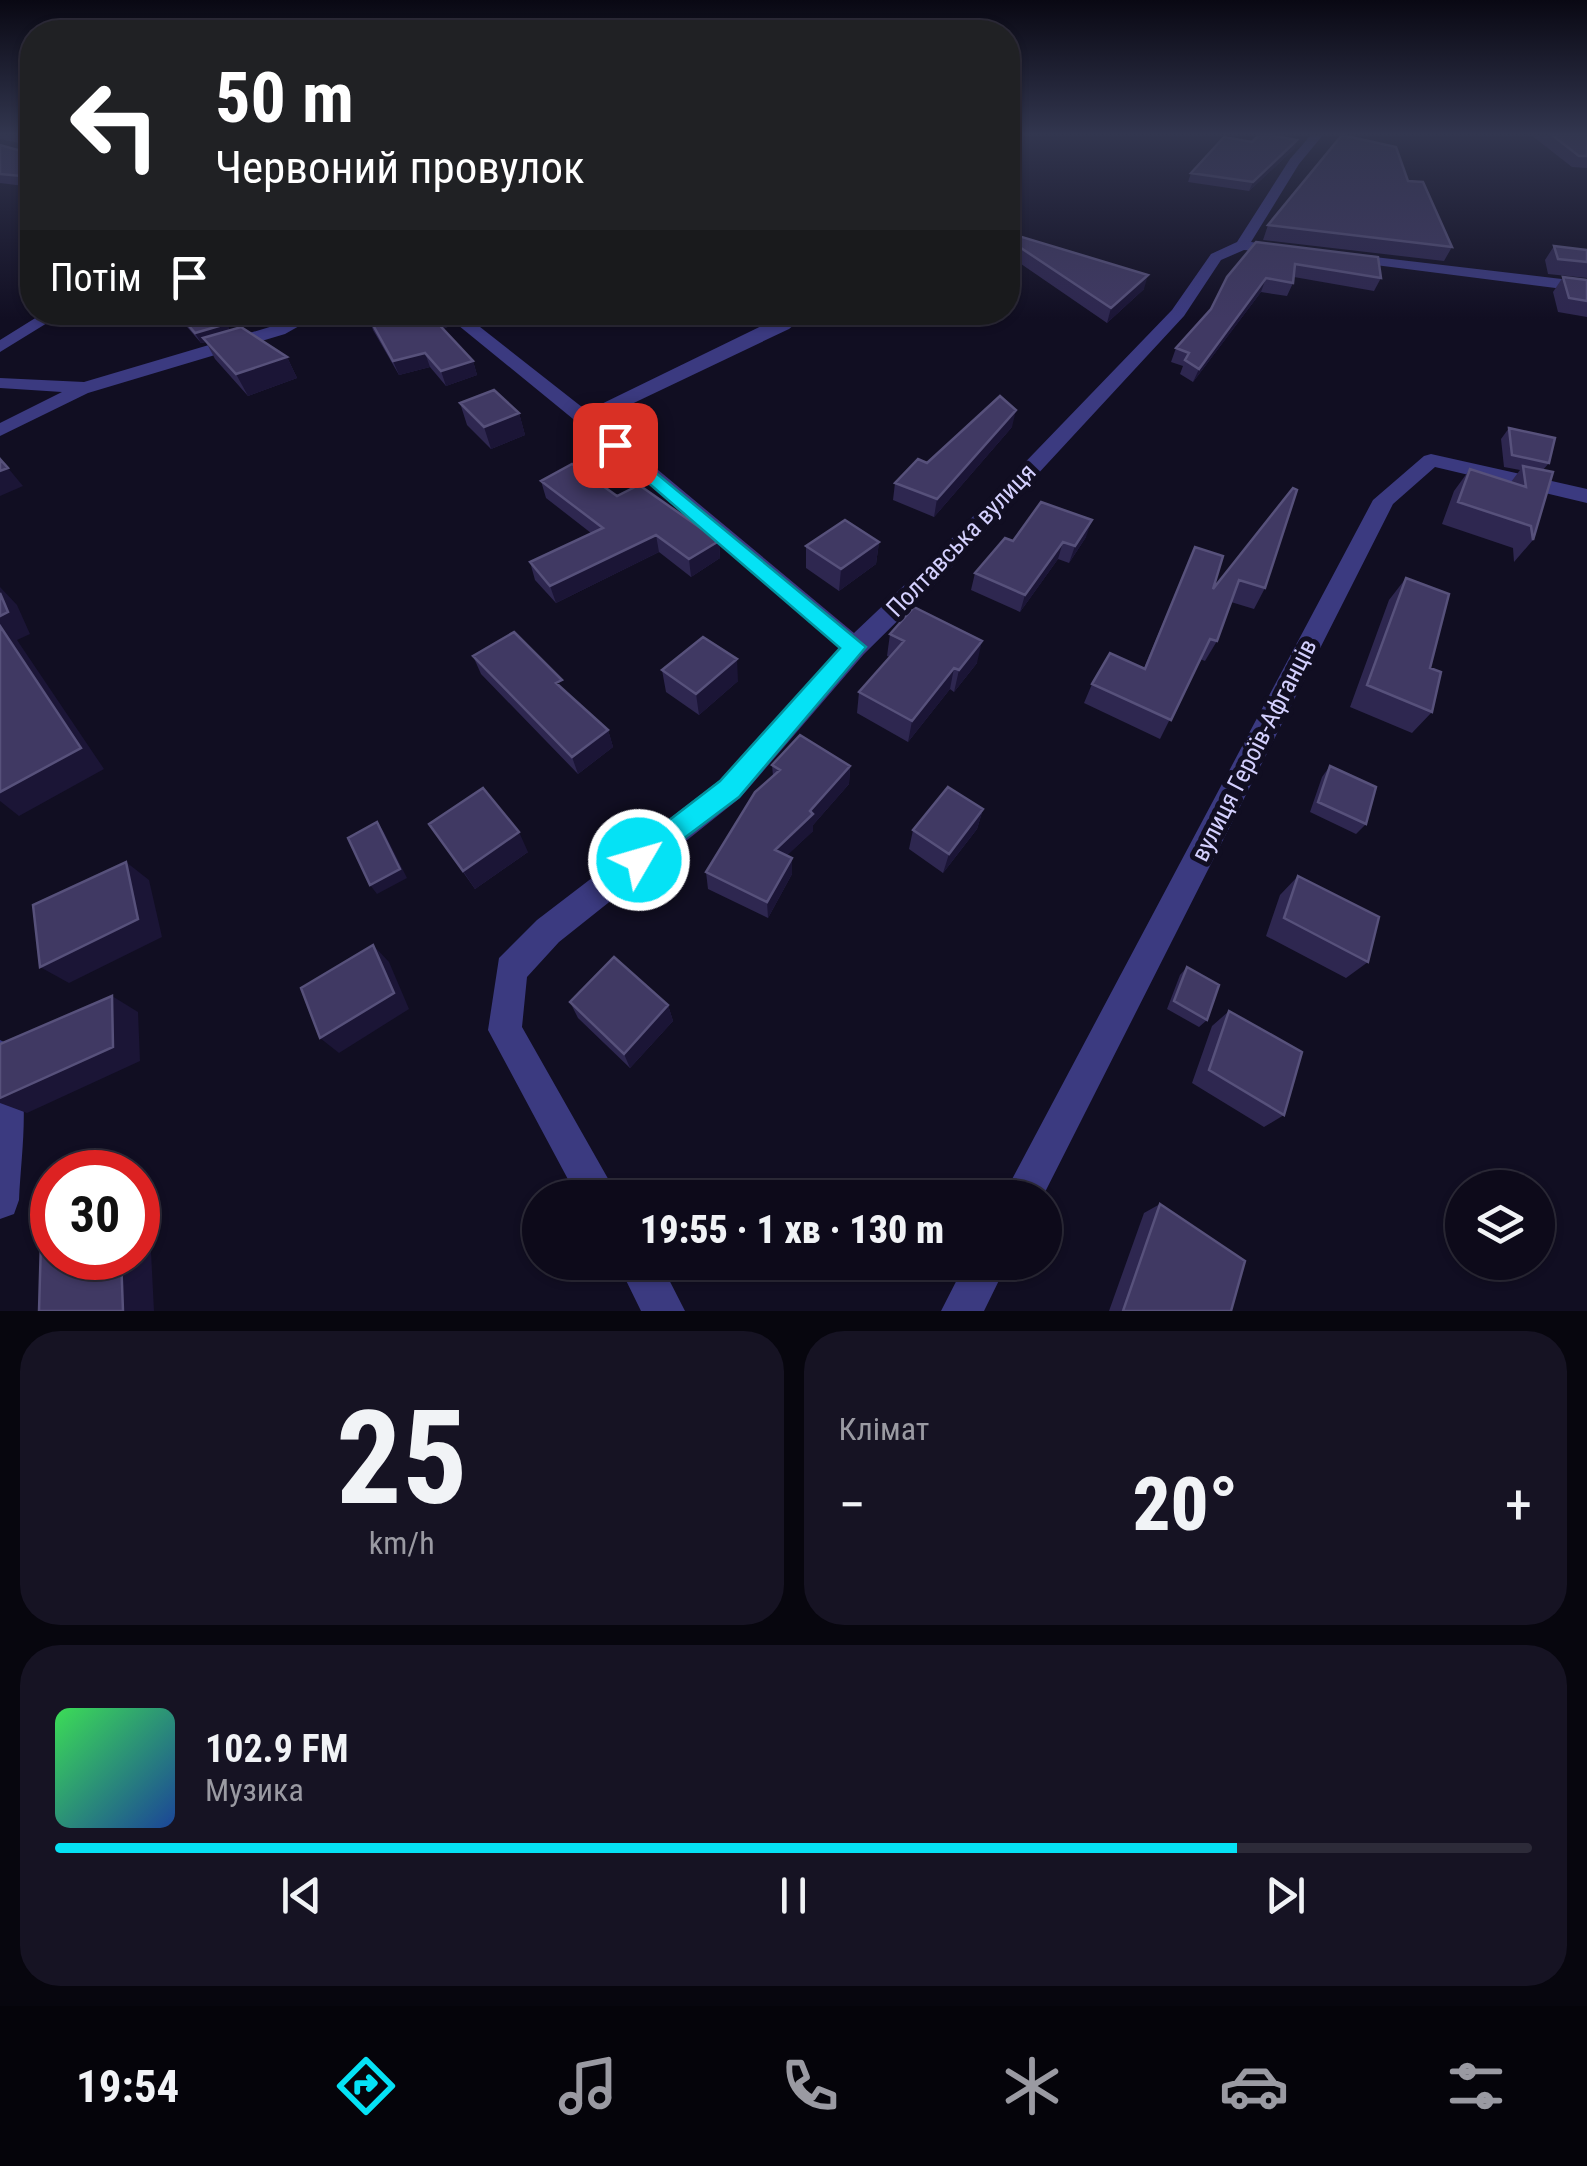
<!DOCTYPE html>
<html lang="uk">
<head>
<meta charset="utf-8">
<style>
  :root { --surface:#0d0a1a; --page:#161323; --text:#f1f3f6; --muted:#9a9aa2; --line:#2d2b39; --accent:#05e2f5 }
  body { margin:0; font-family:"Roboto Condensed",sans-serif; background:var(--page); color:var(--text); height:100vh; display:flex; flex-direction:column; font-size:38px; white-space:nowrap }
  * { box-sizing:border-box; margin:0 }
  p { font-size:32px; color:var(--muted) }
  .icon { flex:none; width:55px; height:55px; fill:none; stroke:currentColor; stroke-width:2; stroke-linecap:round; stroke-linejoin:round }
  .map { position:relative; height:1311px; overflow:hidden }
  .side { display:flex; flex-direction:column; gap:20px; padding:20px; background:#07060e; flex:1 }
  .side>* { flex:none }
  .hud { position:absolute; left:20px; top:20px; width:1000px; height:305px; border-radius:40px; box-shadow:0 2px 8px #0004,0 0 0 2px var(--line); background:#202124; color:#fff; overflow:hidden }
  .fabs { position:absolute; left:1445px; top:1170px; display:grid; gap:20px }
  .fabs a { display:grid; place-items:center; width:110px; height:110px; border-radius:50%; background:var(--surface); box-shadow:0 2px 8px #0004,0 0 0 2px var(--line); font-size:50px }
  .speed { position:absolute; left:30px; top:1150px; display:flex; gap:20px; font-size:50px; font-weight:700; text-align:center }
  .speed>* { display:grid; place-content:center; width:130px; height:130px; border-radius:50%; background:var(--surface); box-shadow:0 2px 8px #0004,0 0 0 2px var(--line); line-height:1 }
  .speed .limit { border:15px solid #d22; background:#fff; color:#111 }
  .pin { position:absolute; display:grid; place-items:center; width:85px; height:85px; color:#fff; margin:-42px; border-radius:20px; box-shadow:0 5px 15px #0006 }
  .me { position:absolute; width:110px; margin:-55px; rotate:52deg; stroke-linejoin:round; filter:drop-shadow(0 0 8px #0008) }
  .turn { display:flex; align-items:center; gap:35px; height:210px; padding:0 30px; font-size:45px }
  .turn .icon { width:130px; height:130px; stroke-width:2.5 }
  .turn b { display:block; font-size:70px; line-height:85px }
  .then { display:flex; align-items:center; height:95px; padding:0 30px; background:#0003; gap:20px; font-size:38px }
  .big { font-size:75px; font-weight:800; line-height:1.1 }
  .side .widget { flex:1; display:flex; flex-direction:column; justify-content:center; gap:15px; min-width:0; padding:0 35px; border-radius:40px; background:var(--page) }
  .side .dial { align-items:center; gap:0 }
  .dial b { font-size:130px; line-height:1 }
  .song { display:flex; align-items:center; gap:30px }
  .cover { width:120px; height:120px; border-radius:15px; background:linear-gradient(135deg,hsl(130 70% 55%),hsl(220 70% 35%)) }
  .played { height:10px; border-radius:5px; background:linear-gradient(90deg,var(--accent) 80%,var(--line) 80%) }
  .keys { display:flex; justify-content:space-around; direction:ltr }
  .heat { display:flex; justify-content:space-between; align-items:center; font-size:55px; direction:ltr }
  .side .tiles { flex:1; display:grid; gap:20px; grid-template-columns:1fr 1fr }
  .widget:last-child { grid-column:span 2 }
  .trip { position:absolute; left:522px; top:1180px; width:540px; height:100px; border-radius:50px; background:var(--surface); box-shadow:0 2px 8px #0004,0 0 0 2px var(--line); font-weight:800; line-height:100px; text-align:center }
  .menu { display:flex; height:160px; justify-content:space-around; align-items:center; background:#05040a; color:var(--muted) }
  .menu .icon { width:70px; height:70px }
  .menu .active { color:var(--accent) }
  .menu b { font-size:45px; color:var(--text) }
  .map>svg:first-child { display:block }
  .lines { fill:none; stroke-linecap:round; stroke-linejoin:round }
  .street { fill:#3b3a80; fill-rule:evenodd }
  .wall { fill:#2e2750 }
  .shaded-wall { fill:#1b1536 }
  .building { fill:#403963; stroke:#57517b; stroke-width:2.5 }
  .route { fill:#05e2f5; stroke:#03939f; stroke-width:2.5 }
  .labels { text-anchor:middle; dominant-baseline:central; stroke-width:10; stroke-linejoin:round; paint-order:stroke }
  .street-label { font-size:25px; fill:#d4d0fe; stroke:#110e22 }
</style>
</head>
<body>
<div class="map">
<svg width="1587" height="1311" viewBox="0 0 1587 1311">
  <rect width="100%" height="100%" fill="#110e22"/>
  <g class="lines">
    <path class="street" d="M1311 135H1323L1299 164 1251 242 1289 247V253L1244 250 1221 260 1184 316 948 571 864 654 740 798 559 942 527 977 522 1027 619 1198H578L488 1030 499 958 537 920 720 780 840 648 578 423 442 312H461L587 411 790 312H810L789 329 598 420 854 633 932 559 1172 310 1211 254 1237 242 1290 159Z
      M1008 159H1015L1017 162 1008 169Z
      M1349 254 1587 282V292L1344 261V255Z
      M45 312H65L0 352V340Z
      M302 312H324L285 334 88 393 0 436V423L62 392 0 388V378L84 382 273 326Z
      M1431 454 1587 489V503L1435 467 1393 504 1042 1198H1002L1373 500 1424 456Z
      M0 1040 12 1046C32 1092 21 1151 19 1200L14 1214 0 1219Z
      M617 1262H660L685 1311H641Z
      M966 1262H1008L984 1311H941Z"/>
  </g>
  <path class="wall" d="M0 135H32V187L0 183V145L25 152 30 148 29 145 0 139Z
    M1531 135H1587V168L1572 167Z
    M1297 140 1294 149 1249 191 1188 182 1191 173 1252 142Z
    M1408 181 1452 247 1444 261 1263 240 1268 225Z
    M1009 240 1144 289 1107 323 1008 255Z
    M1256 242 1381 278 1374 291 1294 277 1293 283 1287 296 1261 292 1193 382 1180 374 1183 366 1171 362 1176 348 1211 309Z
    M1554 246 1587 250V278L1548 274 1545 260Z
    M1563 277 1587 280V317L1558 312 1553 292Z
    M174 312H210L226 324 230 330 287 357 297 378 248 396 215 359 206 342 201 343Z
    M358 312H448L452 325 443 329 473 361 477 375 446 386 430 367 399 375 373 330 369 318Z
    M460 403 519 413 525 435 491 449 467 425Z
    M1012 427 934 517 893 500 895 483 927 463Z
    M1509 428 1549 463 1543 470 1533 540 1514 562 1513 548 1442 524 1454 491 1470 469 1511 482 1520 470 1504 467 1501 439Z
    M541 481 617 496 719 541 720 558 691 577 659 552 556 603 535 580 530 562 591 533 546 498Z
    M1293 488 1265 588 1254 609 1231 602 1217 641 1205 661 1200 659 1160 739 1084 703 1092 684 1144 668 1195 547 1213 589Z
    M1086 537 1069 563 1058 559 1020 612 971 590 975 573 1013 541Z
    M879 542 876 564 839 591 806 568V546Z
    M1406 578 1430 668 1432 712 1412 733 1350 707 1389 600Z
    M890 634 977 663 954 692 950 689 908 742 857 713 859 692 890 657 887 656Z
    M473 656 566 692 608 730 613 747 578 774 481 674Z
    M662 670 738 681 699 715 666 692Z
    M772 765 850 766 849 784 813 825V831L787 855 792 874 768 918 708 889 706 872 773 776Z
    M1330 766 1366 824 1356 834 1310 812 1322 777Z
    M983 809 977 829 943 873 909 849 913 830Z
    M429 824 528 852 475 889Z
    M1298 876 1368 962 1346 978 1266 936 1280 895Z
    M1187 967 1207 1020 1199 1027 1167 1009 1180 975Z
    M570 1002 668 1005 673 1021 630 1068 578 1018Z
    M1229 1011 1284 1115 1264 1127 1192 1083 1212 1026Z
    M1160 1204 1231 1311H1109L1144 1213Z"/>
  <path class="shaded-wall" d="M1297 140 1294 149 1249 191 1253 182Z
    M1017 168 1015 177 1008 184V177Z
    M1148 275 1144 289 1107 323 1111 308Z
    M1266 278 1261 292 1193 382 1199 369Z
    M445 312H448L452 325 437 331 432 317Z
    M226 324 232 334 203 338 206 342 201 343 195 333Z
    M425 353 430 367 399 375 393 361Z
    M287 357 297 378 248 396 236 374Z
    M473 361 477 375 446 386 441 371Z
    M1016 410 1012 427 934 517 937 499Z
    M519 413 525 435 491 449 484 427Z
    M8 468 23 486 0 496V471Z
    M1092 520 1086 537 1069 563 1075 546Z
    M656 535 659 552 556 603 550 586Z
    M719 541 720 558 691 577 689 559Z
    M879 542 876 564 839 591 841 569Z
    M1063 542 1058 559 1020 612 1025 595Z
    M0 587 17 605 30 634 17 640 104 769 19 816 0 801Z
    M982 641 977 663 954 692 959 670Z
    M737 659 738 681 699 715 696 694Z
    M954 668 950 689 908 742 912 721Z
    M608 730 613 747 578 774 572 757Z
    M850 766 849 784 813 825V831L775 867V850Z
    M983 809 977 829 943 873 949 854Z
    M377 822 384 832 407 878 377 894 370 885Z
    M519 832 528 852 475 889 463 871Z
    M792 858V874L768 918 767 902Z
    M126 862 149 880 162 937 69 983 40 967Z
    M373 945 389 962 409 1009 339 1053 320 1038Z
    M112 996 138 1012 140 1061 27 1113 0 1103V1098Z
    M668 1005 673 1021 630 1068 624 1054Z
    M138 1208 149 1212 154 1311H123L121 1258H138Z"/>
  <path class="building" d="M21 135H32V177L0 174V145L25 152 30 148 27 137Z
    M1259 135H1270L1297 140 1253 182 1191 173 1224 137 1252 142Z
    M1342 135 1396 147 1408 181 1423 182 1452 247 1268 225Z
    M1552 135H1587V156H1579Z
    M1008 165 1017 168 1008 177Z
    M1012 234 1148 275 1111 308 1009 240Z
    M1256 242 1378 257 1381 278 1295 264 1293 283 1266 278 1199 369 1185 360 1189 353 1176 348 1211 309 1227 277Z
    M1554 246 1587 250V262L1558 259Z
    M1563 277 1587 280V301L1569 298Z
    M177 312H210L226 324 195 333Z
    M381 312H445L432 317 473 361 441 371 425 353 393 361 368 316Z
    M241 327 287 357 236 374 203 338Z
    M494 390 519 413 484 427 460 403Z
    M1000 396 1016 410 937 499 895 483 918 459 927 463Z
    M1509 428 1555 438 1549 463 1512 455Z
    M0 459 8 468 0 471Z
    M572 464 617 496 639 485 719 541 689 559 656 535 550 586 530 562 603 528 541 481Z
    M1523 466 1553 472 1533 540 1531 526 1458 502 1470 469 1526 487Z
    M1293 488 1297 490 1265 588 1239 580 1217 641 1210 639 1171 720 1092 684 1110 653 1145 669 1195 547 1223 556 1213 589Z
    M1041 502 1092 520 1075 546 1063 542 1025 595 975 573 1005 538 1013 541Z
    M845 520 879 542 841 569 806 546Z
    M1406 578 1449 594 1430 668 1441 672 1432 712 1367 685Z
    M0 593 8 612 0 616Z
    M914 607 982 641 959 670 954 668 912 721 859 692 904 641 890 634Z
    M0 626 81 748 0 792Z
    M514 632 562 680 556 683 608 730 572 757 473 656Z
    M703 637 737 659 696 694 662 670Z
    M800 735 850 766 810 811 813 814 775 850 792 858 767 902 706 872 755 792 780 770 772 765Z
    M1330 766 1376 787 1366 824 1318 802Z
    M948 787 983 809 949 854 913 830Z
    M483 788 519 832 463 871 429 824Z
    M377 822 400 869 370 885 348 838Z
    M126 862 138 919 40 967 33 905Z
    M1298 876 1379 917 1368 962 1284 918Z
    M373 945 394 993 320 1038 301 988Z
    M614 957 668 1005 624 1054 570 1002Z
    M1187 967 1219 985 1207 1020 1174 1001Z
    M112 996 113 1047 0 1098V1044Z
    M1229 1011 1302 1052 1284 1115 1209 1070Z
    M1160 1204 1245 1261 1231 1311H1123Z
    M52 1235V1258H121L123 1311H39L41 1241Z"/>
  <linearGradient id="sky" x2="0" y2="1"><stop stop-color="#090813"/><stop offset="0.42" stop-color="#32364f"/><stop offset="1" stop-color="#32364f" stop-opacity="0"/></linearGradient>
  <rect width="1587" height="319" fill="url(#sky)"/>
  <path class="route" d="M615 439 866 647 739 797 639 872 629 869 625 860 629 851 720 781 840 648 609 449V441Z"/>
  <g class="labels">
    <g class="street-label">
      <text transform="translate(961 540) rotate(-46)">Полтавська вулиця</text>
      <text transform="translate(1254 750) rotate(-63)">вулиця Героїв-Афганців</text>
    </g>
  </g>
</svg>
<div class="fabs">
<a><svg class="icon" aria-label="layers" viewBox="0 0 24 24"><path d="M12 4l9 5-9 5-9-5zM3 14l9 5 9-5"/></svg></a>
</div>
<div class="speed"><div class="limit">30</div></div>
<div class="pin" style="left:615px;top:445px;background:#d93025"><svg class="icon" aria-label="arrive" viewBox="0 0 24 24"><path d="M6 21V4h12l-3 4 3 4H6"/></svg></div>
<svg class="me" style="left:639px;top:860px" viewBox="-20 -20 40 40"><circle r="17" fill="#05e2f5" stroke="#fff" stroke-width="3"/><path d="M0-11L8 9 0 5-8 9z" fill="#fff"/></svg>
<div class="trip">19:55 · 1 хв · 130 m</div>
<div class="hud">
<div class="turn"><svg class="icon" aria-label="left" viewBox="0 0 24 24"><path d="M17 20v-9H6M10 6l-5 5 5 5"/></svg><div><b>50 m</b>Червоний провулок</div></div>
<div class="then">Потім<svg class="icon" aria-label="arrive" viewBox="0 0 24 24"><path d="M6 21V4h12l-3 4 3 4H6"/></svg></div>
</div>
</div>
<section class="side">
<div class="tiles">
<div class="widget dial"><b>25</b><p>km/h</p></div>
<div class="widget"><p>Клімат</p>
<div class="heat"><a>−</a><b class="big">20°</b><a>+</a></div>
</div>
<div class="widget">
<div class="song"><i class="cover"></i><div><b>102.9 FM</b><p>Музика</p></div></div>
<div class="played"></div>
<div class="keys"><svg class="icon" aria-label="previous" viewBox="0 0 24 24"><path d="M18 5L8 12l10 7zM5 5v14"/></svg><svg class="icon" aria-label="pause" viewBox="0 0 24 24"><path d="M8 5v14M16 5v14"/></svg><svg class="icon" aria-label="next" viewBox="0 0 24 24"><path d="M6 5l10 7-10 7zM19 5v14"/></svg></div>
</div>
</div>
</section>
<nav class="menu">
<b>19:54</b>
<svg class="icon active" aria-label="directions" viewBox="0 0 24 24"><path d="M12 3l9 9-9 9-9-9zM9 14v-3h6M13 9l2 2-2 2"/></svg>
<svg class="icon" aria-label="music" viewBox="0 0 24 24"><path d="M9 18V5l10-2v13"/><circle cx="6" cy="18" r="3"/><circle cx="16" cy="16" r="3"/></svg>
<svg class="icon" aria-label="phone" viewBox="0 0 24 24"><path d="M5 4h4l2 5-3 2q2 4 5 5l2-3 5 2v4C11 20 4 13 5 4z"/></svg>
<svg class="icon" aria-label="climate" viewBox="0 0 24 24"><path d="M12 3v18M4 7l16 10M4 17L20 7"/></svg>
<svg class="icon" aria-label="car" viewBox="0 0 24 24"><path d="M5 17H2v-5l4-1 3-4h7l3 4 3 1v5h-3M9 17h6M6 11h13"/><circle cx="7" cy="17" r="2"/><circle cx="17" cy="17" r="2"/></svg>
<svg class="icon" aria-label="filters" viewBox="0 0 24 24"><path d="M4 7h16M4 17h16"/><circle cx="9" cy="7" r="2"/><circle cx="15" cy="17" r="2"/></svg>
</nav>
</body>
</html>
